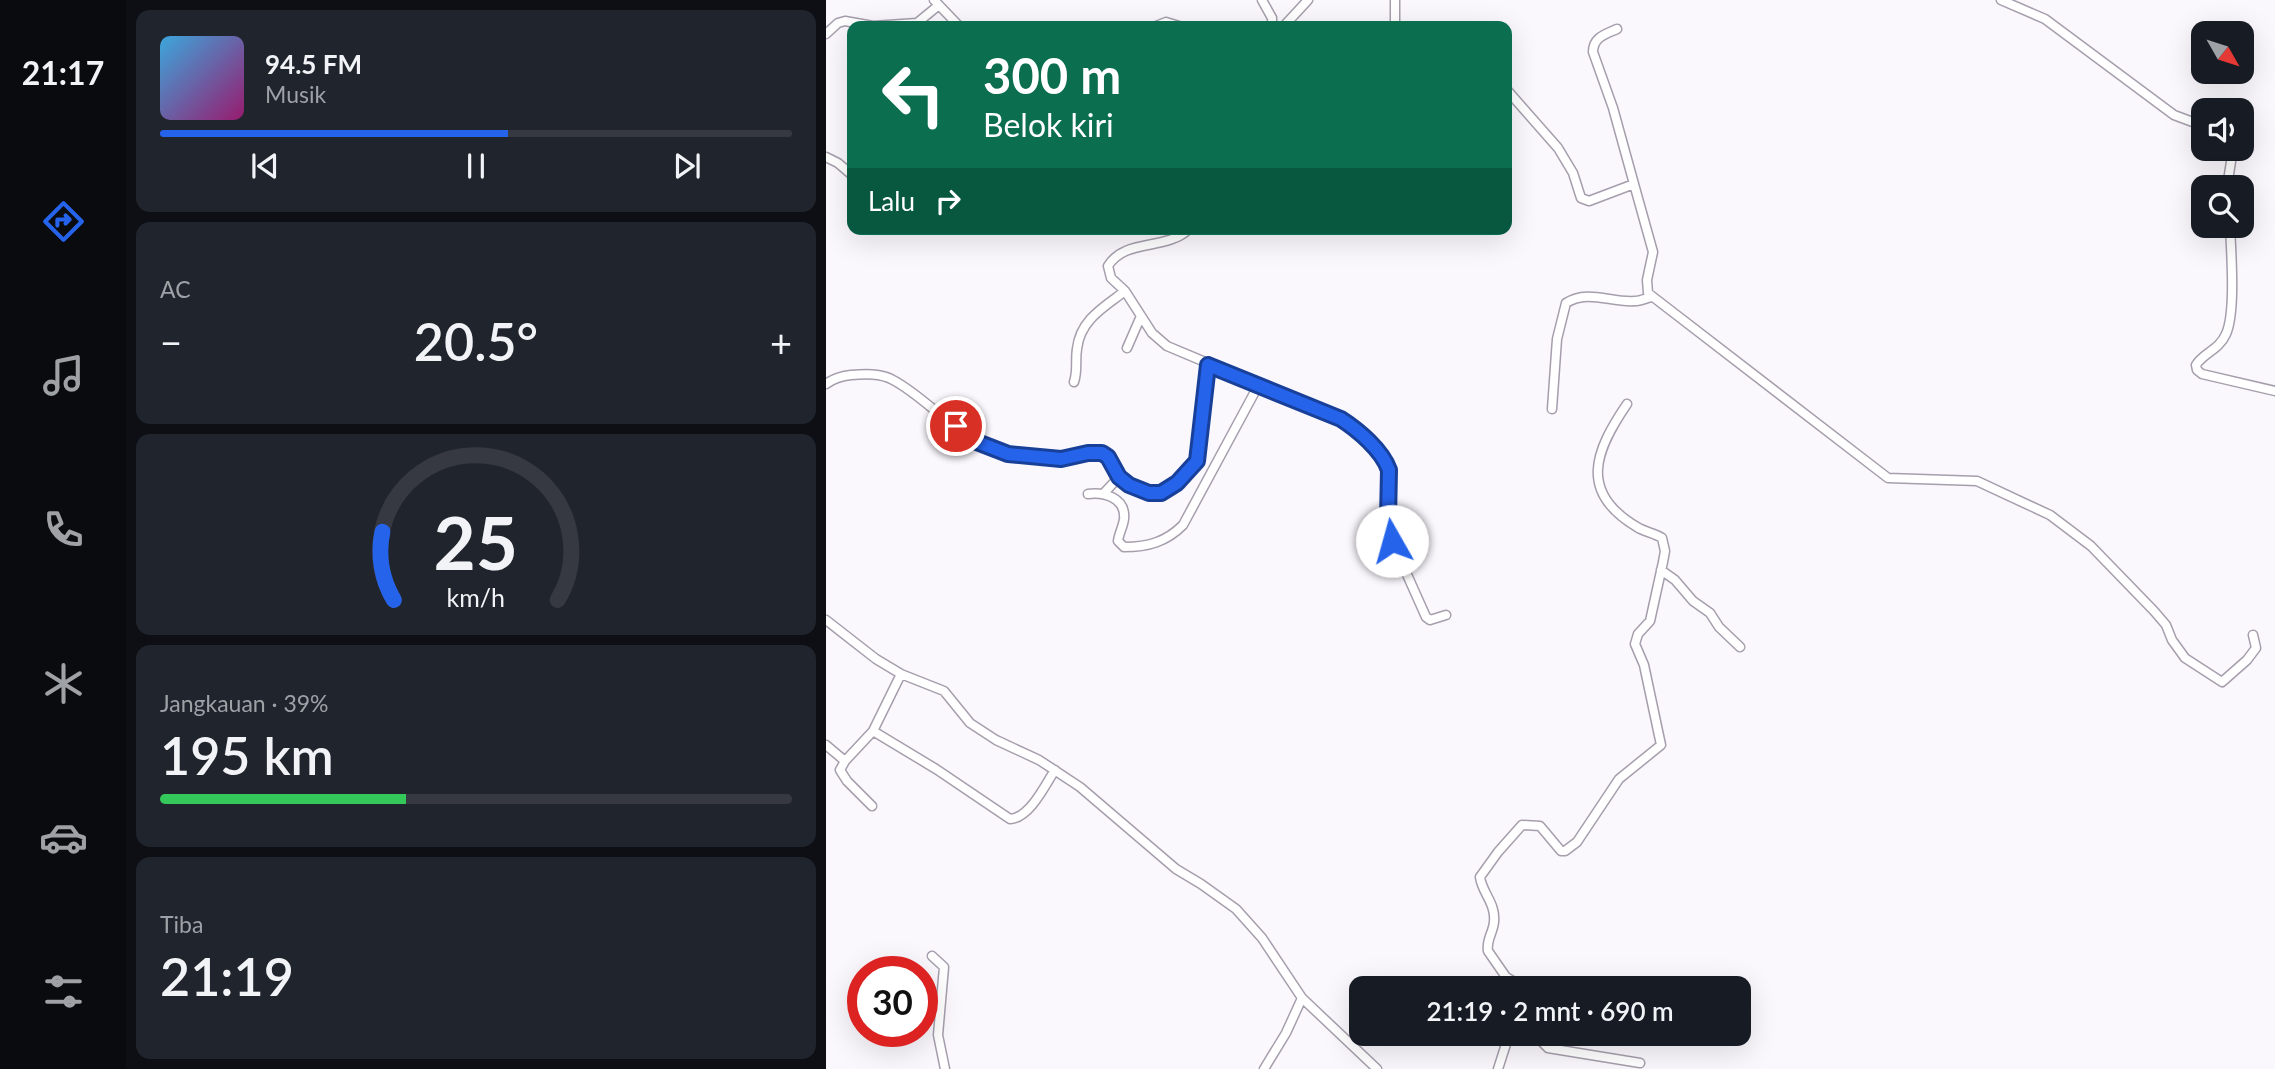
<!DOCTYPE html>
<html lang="id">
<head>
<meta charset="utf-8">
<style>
  :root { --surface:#171b24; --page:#20242c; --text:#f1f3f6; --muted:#9ea1a6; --line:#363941; --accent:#2563eb }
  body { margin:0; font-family:Lato,sans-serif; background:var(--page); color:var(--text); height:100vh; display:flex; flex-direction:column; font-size:26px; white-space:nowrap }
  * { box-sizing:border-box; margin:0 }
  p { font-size:23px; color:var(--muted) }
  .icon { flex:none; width:38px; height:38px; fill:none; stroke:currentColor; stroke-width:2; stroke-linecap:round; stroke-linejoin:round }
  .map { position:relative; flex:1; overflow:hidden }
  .sheet { display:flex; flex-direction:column; gap:10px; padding:10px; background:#0d0f14; width:700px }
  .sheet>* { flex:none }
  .top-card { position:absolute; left:21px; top:21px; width:665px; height:214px; border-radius:14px; box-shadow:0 7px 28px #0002; background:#0b6e4f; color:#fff; overflow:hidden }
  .needle { width:46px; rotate:129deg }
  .tools { position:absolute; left:1365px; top:21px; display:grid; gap:14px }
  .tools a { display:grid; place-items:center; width:63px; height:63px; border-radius:14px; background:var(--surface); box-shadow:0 7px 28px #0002; font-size:35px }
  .speed { position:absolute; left:21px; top:956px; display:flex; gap:14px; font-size:35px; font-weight:700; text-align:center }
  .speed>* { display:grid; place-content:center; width:91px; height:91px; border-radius:50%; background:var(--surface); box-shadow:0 7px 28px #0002; line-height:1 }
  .speed .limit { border:10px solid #d22; background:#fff; color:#111 }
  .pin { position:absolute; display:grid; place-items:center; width:60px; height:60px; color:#fff; margin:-30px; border:4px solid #fff; border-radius:50%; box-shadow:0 2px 7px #0007 }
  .me { position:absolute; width:77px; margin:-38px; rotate:353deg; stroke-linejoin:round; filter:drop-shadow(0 0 5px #0008) }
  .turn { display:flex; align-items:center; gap:24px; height:147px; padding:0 21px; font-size:32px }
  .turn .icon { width:91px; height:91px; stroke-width:2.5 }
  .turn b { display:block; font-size:49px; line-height:60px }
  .then { display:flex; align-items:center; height:66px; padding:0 21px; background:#0003; gap:14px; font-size:26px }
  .big { font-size:52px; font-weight:600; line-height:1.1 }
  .sheet .tile { flex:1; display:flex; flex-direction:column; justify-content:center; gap:10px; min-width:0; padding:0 24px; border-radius:14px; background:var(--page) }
  .sheet .dial { align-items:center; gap:0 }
  .dial svg { height:182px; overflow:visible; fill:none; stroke:var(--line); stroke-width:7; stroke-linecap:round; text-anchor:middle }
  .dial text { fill:var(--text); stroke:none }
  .song { display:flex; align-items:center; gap:21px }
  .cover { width:84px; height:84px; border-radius:10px; background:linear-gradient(135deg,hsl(200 70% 55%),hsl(320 70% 35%)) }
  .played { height:7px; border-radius:4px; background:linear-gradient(90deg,var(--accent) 55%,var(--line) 55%) }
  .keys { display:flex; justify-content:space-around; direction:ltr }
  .heat { display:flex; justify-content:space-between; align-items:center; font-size:38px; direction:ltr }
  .charge { height:10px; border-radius:5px; background:linear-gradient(90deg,#34c759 39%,var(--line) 0) }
  .trip { position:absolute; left:523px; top:976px; width:402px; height:70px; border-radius:14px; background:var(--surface); box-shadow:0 7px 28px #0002; font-weight:600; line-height:70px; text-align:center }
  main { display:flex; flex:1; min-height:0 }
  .tab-bar { display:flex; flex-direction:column; width:126px; justify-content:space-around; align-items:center; background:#090b0e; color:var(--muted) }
  .tab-bar .icon { width:49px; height:49px }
  .tab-bar .active { color:var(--accent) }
  .tab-bar b { font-size:32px; color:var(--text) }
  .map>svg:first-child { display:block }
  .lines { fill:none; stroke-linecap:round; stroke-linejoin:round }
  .street-casing { stroke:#a69ead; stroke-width:11 }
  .street { stroke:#fff; stroke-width:8 }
  .route-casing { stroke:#184099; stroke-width:18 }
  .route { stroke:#2563eb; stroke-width:12 }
</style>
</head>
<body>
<main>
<nav class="tab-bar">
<b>21:17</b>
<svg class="icon active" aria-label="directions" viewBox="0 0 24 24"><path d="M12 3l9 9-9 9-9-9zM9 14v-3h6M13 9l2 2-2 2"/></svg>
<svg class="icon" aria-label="music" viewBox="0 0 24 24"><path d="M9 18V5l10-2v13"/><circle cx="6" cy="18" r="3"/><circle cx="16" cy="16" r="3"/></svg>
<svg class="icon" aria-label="phone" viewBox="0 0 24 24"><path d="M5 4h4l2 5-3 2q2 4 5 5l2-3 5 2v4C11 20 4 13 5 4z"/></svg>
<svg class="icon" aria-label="climate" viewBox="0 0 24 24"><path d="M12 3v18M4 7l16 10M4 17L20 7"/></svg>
<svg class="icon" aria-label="car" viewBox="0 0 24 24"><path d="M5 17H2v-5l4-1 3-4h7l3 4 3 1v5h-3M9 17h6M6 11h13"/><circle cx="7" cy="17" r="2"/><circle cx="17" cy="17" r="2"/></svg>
<svg class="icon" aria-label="filters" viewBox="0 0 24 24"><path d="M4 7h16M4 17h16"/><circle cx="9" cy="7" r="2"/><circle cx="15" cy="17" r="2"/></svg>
</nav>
<section class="sheet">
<div class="tile">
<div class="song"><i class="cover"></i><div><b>94.5 FM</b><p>Musik</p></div></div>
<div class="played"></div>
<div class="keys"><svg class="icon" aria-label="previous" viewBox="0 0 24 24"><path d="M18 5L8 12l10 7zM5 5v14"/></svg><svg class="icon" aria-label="pause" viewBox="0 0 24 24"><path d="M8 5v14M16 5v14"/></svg><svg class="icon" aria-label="next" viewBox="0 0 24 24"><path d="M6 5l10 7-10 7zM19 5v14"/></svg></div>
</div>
<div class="tile"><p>AC</p>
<div class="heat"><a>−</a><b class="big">20.5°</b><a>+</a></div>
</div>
<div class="tile dial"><svg viewBox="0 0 100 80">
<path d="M14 69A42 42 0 1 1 86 69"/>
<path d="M14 69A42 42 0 0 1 9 39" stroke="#2563eb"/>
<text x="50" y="56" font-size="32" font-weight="700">25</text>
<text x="50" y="72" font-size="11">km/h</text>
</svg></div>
<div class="tile"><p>Jangkauan · 39%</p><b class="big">195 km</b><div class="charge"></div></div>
<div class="tile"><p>Tiba</p><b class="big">21:19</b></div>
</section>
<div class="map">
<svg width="1449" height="1069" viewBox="0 0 1449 1069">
  <rect width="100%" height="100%" fill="#faf7fd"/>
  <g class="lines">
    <defs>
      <path id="street" d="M108 0 133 26
        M436 0 446 18V26
        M1175 0 1219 19 1348 115 1372 124H1377
        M330 26 340 22 353 26
        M458 26 482 0
        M569 26V0
        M791 29C780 34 767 37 767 52L787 108 808 184
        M0 34 12 23 19 21 47 26 91 23 113 5
        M681 90 732 148 747 173 755 198 763 201 808 184 827 252 821 280 822 293 1062 478 1151 481 1224 515 1265 546 1328 611 1340 625 1346 640 1359 658 1396 682 1421 660 1430 648 1427 635
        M0 157 12 163 26 175
        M1401 187 1407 149
        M1404 226C1405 251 1410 312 1400 334 1393 350 1377 353 1370 365L1371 370 1376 374 1449 391
        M363 229C340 251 299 238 282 266L285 278 299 291 326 333 341 346 515 419C532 430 557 450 563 470L562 519 566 541 600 617 604 620 620 615
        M301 348 315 316
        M248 382C252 370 249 361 251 349 254 320 278 307 299 291
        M0 384C8 378 15 376 25 375 38 374 55 373 67 380 99 397 124 429 158 445 180 455 212 462 236 459 249 457 266 448 279 454 286 458 287 470 293 476 296 481 304 486 310 489 333 500 360 482 371 461 379 446 381 385 382 365
        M726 409 731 339 740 303C762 289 785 303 809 301 815 301 820 298 826 297
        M278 493 293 477
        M262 494C279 492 300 498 298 519 297 527 293 533 292 541L298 547C322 547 340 542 357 525L432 386
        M835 570 849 580 867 601 884 613 893 627 914 647
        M0 620 50 659 75 674 118 691 144 723 170 740 213 760 254 787 350 869 375 884 410 909 436 938 476 998 551 1069
        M47 731 110 769 184 819C204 818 219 785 229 770
        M0 745 19 761
        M46 806 21 781 14 770 19 761 47 731 75 674
        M106 956 118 967 112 1035 119 1069
        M700 989 680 977 662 951C660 940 667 933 668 922 670 903 656 893 654 877L672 852 696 825 714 826 735 851H739L751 842 793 779 835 745 818 665 809 644 812 634 824 621 837 562 839 551 836 538C828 533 819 532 811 527 752 492 769 451 801 404
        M714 1034 712 1038 722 1048 814 1063
        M438 1069 460 1033 476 998
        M672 1069 681 1041 690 1036 712 1038"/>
    </defs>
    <use href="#street" class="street-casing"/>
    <use href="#street" class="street"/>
  </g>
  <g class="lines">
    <defs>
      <path id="route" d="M130 426 151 442 182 454 235 459 262 453H276L282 457 293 477 303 485 323 493H335L351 483 371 461 382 365 515 419C532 430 556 450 563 470L562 519 566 541"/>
    </defs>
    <use href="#route" class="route-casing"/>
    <use href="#route" class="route"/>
  </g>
</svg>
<div class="tools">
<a><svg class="needle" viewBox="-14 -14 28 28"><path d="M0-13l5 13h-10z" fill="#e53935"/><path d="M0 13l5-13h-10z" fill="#9ea1a6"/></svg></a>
<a><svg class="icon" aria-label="sound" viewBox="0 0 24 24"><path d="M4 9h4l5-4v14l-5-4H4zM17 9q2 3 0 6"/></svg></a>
<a><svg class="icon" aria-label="search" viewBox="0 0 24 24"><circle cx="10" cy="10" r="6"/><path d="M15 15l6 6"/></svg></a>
</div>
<div class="speed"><div class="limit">30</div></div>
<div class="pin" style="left:130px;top:426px;background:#d93025"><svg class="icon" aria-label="arrive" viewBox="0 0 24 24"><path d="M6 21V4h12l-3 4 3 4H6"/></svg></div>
<svg class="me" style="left:566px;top:541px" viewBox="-20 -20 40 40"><circle r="19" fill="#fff"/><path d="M0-13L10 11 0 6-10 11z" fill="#2563eb"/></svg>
<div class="trip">21:19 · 2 mnt · 690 m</div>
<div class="top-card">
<div class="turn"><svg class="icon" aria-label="left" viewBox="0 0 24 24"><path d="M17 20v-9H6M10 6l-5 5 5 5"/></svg><div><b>300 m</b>Belok kiri</div></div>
<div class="then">Lalu<svg class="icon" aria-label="right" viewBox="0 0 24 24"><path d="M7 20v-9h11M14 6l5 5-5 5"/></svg></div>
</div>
</div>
</main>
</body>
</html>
